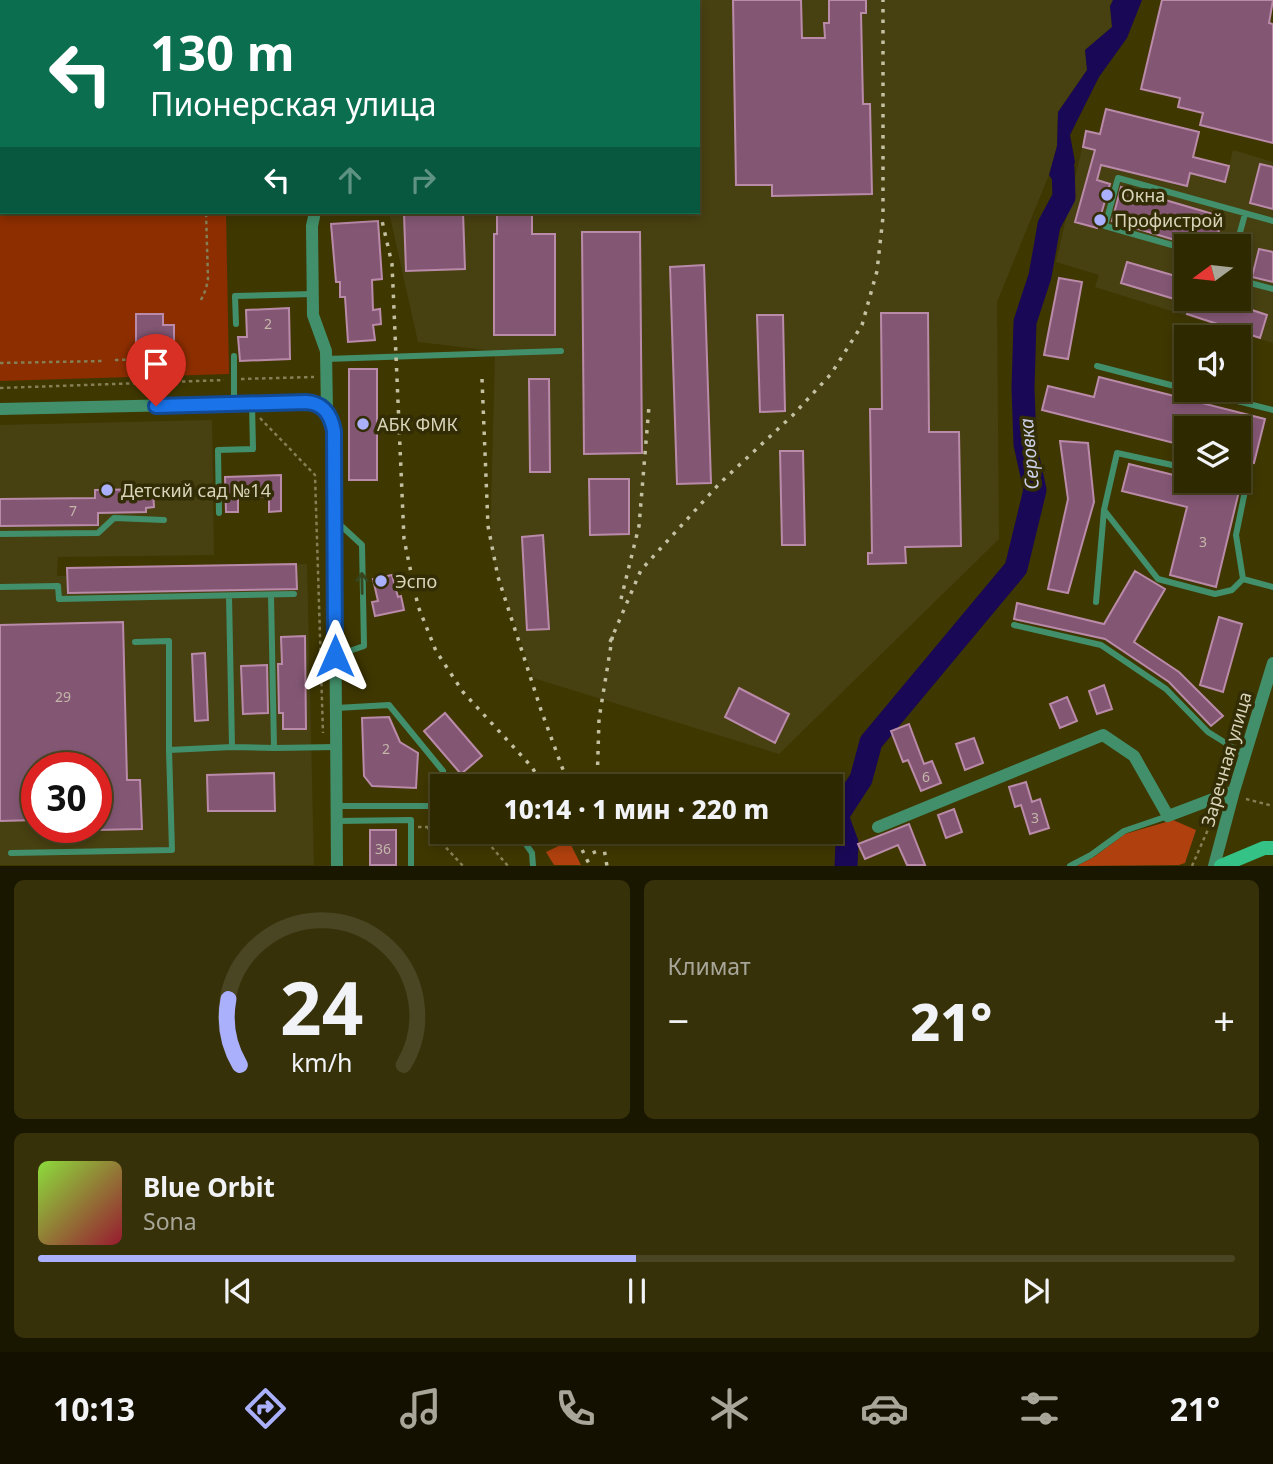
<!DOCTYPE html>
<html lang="ru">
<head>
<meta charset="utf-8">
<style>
  :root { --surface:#2f2900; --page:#37310a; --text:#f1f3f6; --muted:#a7a699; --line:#4a4522; --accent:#aab0fb }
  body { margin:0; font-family:"Noto Sans",sans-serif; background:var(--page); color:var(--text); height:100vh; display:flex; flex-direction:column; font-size:26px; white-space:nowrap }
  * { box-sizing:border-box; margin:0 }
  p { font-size:23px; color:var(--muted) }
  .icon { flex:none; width:38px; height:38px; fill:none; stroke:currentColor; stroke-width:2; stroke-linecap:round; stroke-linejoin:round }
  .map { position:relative; height:866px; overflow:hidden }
  .panel { display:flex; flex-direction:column; gap:14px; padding:14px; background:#1a1700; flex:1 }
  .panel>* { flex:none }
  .guide { position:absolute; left:0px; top:0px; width:700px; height:214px; box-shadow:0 4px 10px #0003,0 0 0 2px var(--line); background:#0b6e4f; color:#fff; overflow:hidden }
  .needle { width:46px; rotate:255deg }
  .controls { position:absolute; left:1174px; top:234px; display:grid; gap:14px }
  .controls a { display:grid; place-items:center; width:77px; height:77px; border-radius:0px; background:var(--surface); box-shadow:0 4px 10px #0003,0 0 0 2px var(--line); font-size:35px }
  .speed { position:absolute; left:21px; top:752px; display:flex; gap:14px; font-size:35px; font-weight:700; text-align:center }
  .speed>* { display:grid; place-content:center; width:91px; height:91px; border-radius:50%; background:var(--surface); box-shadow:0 4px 10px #0003,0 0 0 2px var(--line); line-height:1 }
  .speed .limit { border:10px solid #d22; background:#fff; color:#111 }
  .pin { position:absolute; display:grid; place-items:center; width:60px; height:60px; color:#fff; margin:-72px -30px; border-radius:50% 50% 50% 0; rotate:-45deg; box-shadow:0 0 7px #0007 }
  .pin .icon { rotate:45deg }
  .me { position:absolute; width:77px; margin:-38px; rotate:0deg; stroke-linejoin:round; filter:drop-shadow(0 0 5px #0008) }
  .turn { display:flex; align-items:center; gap:24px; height:147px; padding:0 35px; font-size:32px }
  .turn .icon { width:91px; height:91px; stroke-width:2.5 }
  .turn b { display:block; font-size:49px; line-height:60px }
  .lanes { display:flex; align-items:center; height:66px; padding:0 35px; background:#0003; justify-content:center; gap:35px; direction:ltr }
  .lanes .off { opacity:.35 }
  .big { font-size:52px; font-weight:800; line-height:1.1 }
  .panel .card { flex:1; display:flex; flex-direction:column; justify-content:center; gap:10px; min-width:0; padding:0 24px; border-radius:10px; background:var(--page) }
  .panel .dial { align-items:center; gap:0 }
  .dial svg { height:182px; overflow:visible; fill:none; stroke:var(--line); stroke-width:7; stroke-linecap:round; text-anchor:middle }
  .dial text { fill:var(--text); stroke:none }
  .song { display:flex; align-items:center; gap:21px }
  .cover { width:84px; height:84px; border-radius:10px; background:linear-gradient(135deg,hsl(90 70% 55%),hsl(350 70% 35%)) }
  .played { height:7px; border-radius:4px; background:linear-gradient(90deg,var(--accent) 50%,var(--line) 50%) }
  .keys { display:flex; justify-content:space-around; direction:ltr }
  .heat { display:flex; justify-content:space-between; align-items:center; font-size:38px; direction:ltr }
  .panel .tiles { flex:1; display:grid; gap:14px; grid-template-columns:1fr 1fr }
  .card:last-child { grid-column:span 2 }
  .trip { position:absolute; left:430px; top:774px; width:413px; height:70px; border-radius:0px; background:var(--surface); box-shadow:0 4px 10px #0003,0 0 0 2px var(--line); font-weight:800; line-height:70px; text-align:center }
  .tab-bar { display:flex; height:112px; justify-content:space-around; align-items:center; background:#131000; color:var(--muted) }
  .tab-bar .icon { width:49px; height:49px }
  .tab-bar .on { color:var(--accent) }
  .tab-bar b { font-size:32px; color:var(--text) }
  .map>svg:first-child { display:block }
  .built { fill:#474011; fill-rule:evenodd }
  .green { fill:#8d2e00 }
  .forest { fill:#b0410e }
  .water { fill:#190855 }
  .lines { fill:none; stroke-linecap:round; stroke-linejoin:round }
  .river { stroke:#190855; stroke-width:23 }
  .building { fill:#835774; stroke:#ba8aa9; stroke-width:2 }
  .path { stroke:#857f55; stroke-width:2.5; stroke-dasharray:3.5 3.5; stroke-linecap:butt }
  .service { stroke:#42906b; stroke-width:6 }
  .minor { stroke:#42906b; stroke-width:12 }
  .secondary { stroke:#35c287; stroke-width:14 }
  .rail { stroke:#c4c0a2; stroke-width:3.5; stroke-dasharray:3.5 7; stroke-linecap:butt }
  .oneway { stroke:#37461e }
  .route-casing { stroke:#114b97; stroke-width:18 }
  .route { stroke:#1a73e8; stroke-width:12 }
  .poi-dot { fill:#aab0fb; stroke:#332d05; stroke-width:2.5 }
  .labels { text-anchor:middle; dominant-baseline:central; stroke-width:7; stroke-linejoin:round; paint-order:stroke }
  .number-label { font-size:14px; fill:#c4b6a9 }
  .poi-label { font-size:18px; fill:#d9d5bb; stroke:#332d05; text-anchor:start }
  .street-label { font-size:18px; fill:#d9d5bb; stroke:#332d05 }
  .water-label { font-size:19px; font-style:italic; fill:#cbcfe9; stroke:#332d05 }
</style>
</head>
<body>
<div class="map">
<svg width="1273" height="866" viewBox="0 0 1273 866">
  <rect width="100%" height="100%" fill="#3f3700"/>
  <path class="built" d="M341 0H1113L1110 6 1112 27 1085 50 1087 70 1058 112 1057 146 1049 175 997 302 999 539 779 754 533 678 490 550 495 351 418 342 389 212H698V2Z
    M1086 131 1229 166 1233 150 1273 162V343L1095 287 1099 275 1056 262ZM1186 247H1239V299H1186Z
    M212 420 214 555 58 557 57 576H67V568L307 564 314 865H0V425ZM37 768H96V828H37Z"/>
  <path class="green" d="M0 0H224L2 2V212H226L229 374 0 381Z"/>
  <path class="forest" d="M1173 820 1196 830 1185 863 1179 865 1077 866 1094 857 1125 834Z
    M569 841 581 865H554L546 852Z"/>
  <path class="water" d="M1113 0H1142L1127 38 1099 77 1070 135 1075 162 1064 197 1049 175 1057 146 1058 112 1087 70 1085 50 1112 27 1110 6Z"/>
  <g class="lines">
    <path class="river" d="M846 866 847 843 837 816 861 779 871 742 1016 568 1035 490 1025 444 1023 388 1025 322 1040 276 1049 225 1064 197 1063 168"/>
  </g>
  <path class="building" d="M733 0H801L802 38H825L824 23H829V0H866V13H861L863 104H870L872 194 772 196V185H736Z
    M1162 0H1273L1269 23 1273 24V143L1200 125 1203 113 1178 107 1180 98 1141 89Z
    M1106 109 1199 132 1193 157 1229 166 1225 182 1190 173 1187 186 1101 165 1097 180 1110 184 1097 228 1075 222 1095 150 1083 147 1086 131 1100 134Z
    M1260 164 1273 167V209L1250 203Z
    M1121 187 1223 217 1214 247H1198L1112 221Z
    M463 212 465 269 406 271 404 214Z
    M497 212H532V234H555V335H494V234H497Z
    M378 221 382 279 372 280 373 310 380 309 381 324 373 325 375 340 348 342 345 297H340V282H336L331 224Z
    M582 232H640L642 453 584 454Z
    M1259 249 1273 252V282L1252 277Z
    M1127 262 1186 279 1181 301 1121 283Z
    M704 265 711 483 677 484 670 267Z
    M1059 278 1082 282 1068 359 1044 355Z
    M1192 299H1219L1267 315 1260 338 1187 314Z
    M289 308 290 359 240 361 238 337H247L246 310Z
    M881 313H928L929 432H959L961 546 905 547 906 563 868 564V553H872L870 409H882Z
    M136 314H163V325H174V351H136Z
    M757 315H783L785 411 760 412Z
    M349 369H377V480H349Z
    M1099 377 1265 419 1254 463 1239 460V429H1186V446L1042 410 1048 386 1094 397Z
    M529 379H549L550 472H530Z
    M1060 441 1088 443 1094 502 1068 593 1048 589 1068 499Z
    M780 451H803L805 545H782Z
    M1129 464 1186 478V481H1219L1240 487 1216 587 1170 575 1187 507 1122 491Z
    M281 475V511L269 512V497H238V512H226L225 477Z
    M589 479H629V534L590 535Z
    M153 489 154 507 146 508V512L98 513V525L0 526V499L95 498V490Z
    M543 535 549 629 527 630 522 537Z
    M296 564 297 589 68 593 67 568Z
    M1135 571 1165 589 1134 642 1179 672 1223 716 1211 726 1169 682 1105 639 1014 619 1017 603 1104 624Z
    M392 575 398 597 401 596 404 610 375 616 372 602 378 601 373 579Z
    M1219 617 1242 624 1223 692 1200 685Z
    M123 622 127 780H140L142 829 96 830V768H37V820L0 821V625Z
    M305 636 306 729H283V713H279L278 664H282L281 637Z
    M205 653 208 720 195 721 192 654Z
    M267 665 268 713 243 714 241 666Z
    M1104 685 1112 709 1097 714 1089 691Z
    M739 688 789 714 775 743 725 717Z
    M1067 697 1077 721 1060 728 1050 704Z
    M445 713 482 756 461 774 424 731Z
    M389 717 400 742 418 753 416 788 372 786 364 776 362 718Z
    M909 724 924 764 932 761 941 783 921 791 908 760 903 762 891 731Z
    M974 738 983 763 965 770 956 744Z
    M274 773 275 811H208L207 775Z
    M1026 782 1032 802 1040 799 1049 828 1030 834 1021 805 1015 807 1009 787Z
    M954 809 962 832 946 838 938 815Z
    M909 824 925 865H907L898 845 865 859 858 844Z
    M370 830H396V865H370Z"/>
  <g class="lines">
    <path class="path" d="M198 0 199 2
      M201 300 206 289 208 279 206 212
      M115 360 174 358
      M0 363 104 361
      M241 379 314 377
      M0 388 224 380
      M260 418 315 475 323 733
      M1246 799 1273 806
      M418 827H443
      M427 827 463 866
      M478 831 508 866
      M1192 866 1213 818"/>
    <path class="service" d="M1236 247 1245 214
      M1186 249 1105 226 1118 178 1273 221
      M1239 280 1273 289
      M236 324 235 296 313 294
      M234 356V403
      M326 359 561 351
      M1097 366 1186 389
      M1193 390 1273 410
      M1239 480 1247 481 1236 535 1243 579
      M1104 510 1158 579 1215 594 1232 590 1243 579 1273 587
      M219 513 218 450 253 449 252 404
      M0 534 98 533 114 518 164 520
      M0 587 58 586 59 599 294 594
      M271 595 274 748 336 747
      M229 596 232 747 274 748
      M1096 602 1104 510 1117 453 1186 468
      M1014 625 1101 645 1166 689 1208 732 1245 755
      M135 642 169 641V750
      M335 656 364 646 362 545 336 521
      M336 708 389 705 443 771
      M337 806H443
      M337 821 411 820V866
      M517 831 532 853 533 866
      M11 853 172 850 169 750 232 747
      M1070 866 1091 855 1124 831 1168 816"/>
    <path class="minor" d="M293 0 294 2
      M315 212 312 226 313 315 326 351 327 412
      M0 409 306 402C324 403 331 415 334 431L337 866
      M878 827 1103 735 1134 756 1168 816 1234 791
      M1214 866 1234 791 1273 663"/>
    <path class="secondary" d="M1221 866 1264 848H1273"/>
    <path class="rail" d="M321 0V2
      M380 212 392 264 404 539 418 606 436 651 463 692 531 766 544 786
      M482 379 488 526 498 577 541 710 569 786
      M621 599 639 526 649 406
      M610 642 641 570 720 483 793 415 831 374 862 325 877 271 883 217V0
      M597 786 599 719 613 633
      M573 831 590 866
      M586 831 597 859
      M601 831 607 866"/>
  </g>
  <defs><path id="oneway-shaft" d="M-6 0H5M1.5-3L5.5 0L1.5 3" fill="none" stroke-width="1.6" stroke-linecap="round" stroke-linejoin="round" transform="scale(1.75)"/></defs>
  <use class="oneway" href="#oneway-shaft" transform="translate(362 583) rotate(-91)"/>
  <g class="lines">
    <defs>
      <path id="route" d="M156 406 306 402C324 403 331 415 334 431L335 656"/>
    </defs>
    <use href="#route" class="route-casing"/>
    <use href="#route" class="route"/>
  </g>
  <g class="poi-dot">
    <circle cx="1107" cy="195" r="7"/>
    <circle cx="1100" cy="220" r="7"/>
    <circle cx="363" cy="424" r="7"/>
    <circle cx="107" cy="490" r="7"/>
    <circle cx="381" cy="581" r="7"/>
  </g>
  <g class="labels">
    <g class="number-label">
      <text x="268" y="323">2</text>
      <text x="73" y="510">7</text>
      <text x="1203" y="541">3</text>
      <text x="63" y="696">29</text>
      <text x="386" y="748">2</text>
      <text x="926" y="776">6</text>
      <text x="1035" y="817">3</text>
      <text x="383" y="848">36</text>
    </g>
    <g class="poi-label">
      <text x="1121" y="195">Окна</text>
      <text x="1114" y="220">Профистрой</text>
      <text x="377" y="424">АБК ФМК</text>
      <text x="121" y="490">Детский сад №14</text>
      <text x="395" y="581">Эспо</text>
    </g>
    <g class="street-label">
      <text transform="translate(1226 759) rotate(-74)">Заречная улица</text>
    </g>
    <g class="water-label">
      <text transform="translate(1029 454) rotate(-95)">Серовка</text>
    </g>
  </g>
</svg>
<div class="controls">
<a><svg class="needle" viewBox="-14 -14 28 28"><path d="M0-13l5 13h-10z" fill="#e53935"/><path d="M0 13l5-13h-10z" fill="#a7a699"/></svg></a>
<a><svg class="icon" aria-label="sound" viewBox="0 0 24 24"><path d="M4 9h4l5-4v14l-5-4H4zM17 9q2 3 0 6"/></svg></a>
<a><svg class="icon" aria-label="layers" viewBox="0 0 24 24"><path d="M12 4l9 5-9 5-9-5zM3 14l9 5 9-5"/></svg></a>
</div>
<div class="speed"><div class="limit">30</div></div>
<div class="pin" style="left:156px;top:406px;background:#d93025"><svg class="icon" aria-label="arrive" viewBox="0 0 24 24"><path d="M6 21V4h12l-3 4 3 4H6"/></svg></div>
<svg class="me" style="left:335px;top:656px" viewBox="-20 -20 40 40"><path d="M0-17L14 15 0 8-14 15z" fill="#1a73e8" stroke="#fff" stroke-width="4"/></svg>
<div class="trip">10:14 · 1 мин · 220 m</div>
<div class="guide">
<div class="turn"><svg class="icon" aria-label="left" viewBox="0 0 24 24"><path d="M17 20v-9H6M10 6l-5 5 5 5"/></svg><div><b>130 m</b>Пионерская улица</div></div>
<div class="lanes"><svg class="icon" aria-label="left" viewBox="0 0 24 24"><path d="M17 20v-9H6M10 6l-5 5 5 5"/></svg><svg class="icon off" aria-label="ahead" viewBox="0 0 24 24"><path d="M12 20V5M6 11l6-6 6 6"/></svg><svg class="icon off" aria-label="right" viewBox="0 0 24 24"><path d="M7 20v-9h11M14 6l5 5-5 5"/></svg></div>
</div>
</div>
<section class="panel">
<div class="tiles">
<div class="card dial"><svg viewBox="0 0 100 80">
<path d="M14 69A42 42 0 1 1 86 69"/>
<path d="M14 69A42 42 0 0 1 9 40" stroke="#aab0fb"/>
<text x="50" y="56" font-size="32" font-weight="700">24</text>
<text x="50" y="72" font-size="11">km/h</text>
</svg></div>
<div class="card"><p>Климат</p>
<div class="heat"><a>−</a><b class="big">21°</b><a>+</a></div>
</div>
<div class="card">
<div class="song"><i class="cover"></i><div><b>Blue Orbit</b><p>Sona</p></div></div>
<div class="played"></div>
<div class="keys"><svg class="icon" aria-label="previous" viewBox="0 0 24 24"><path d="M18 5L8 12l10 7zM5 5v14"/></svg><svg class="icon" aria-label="pause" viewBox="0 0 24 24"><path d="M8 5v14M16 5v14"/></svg><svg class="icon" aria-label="next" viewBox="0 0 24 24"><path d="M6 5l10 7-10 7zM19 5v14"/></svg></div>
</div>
</div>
</section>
<nav class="tab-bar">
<b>10:13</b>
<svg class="icon on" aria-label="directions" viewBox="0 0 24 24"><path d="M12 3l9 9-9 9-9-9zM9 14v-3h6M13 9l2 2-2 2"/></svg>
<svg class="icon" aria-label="music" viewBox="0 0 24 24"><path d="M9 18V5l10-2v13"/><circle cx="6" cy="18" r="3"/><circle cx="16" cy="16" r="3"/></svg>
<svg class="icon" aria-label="phone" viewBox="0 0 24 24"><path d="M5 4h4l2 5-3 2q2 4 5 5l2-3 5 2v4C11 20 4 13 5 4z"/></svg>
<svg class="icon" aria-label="climate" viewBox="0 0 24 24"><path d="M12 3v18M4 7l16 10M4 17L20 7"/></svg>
<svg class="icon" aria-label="car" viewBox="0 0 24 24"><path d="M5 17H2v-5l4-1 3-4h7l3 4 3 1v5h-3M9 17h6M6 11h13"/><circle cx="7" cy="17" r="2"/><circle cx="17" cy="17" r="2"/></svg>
<svg class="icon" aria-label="filters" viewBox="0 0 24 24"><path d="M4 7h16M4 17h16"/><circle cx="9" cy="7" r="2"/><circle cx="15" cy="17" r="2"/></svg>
<b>21°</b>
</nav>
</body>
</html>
